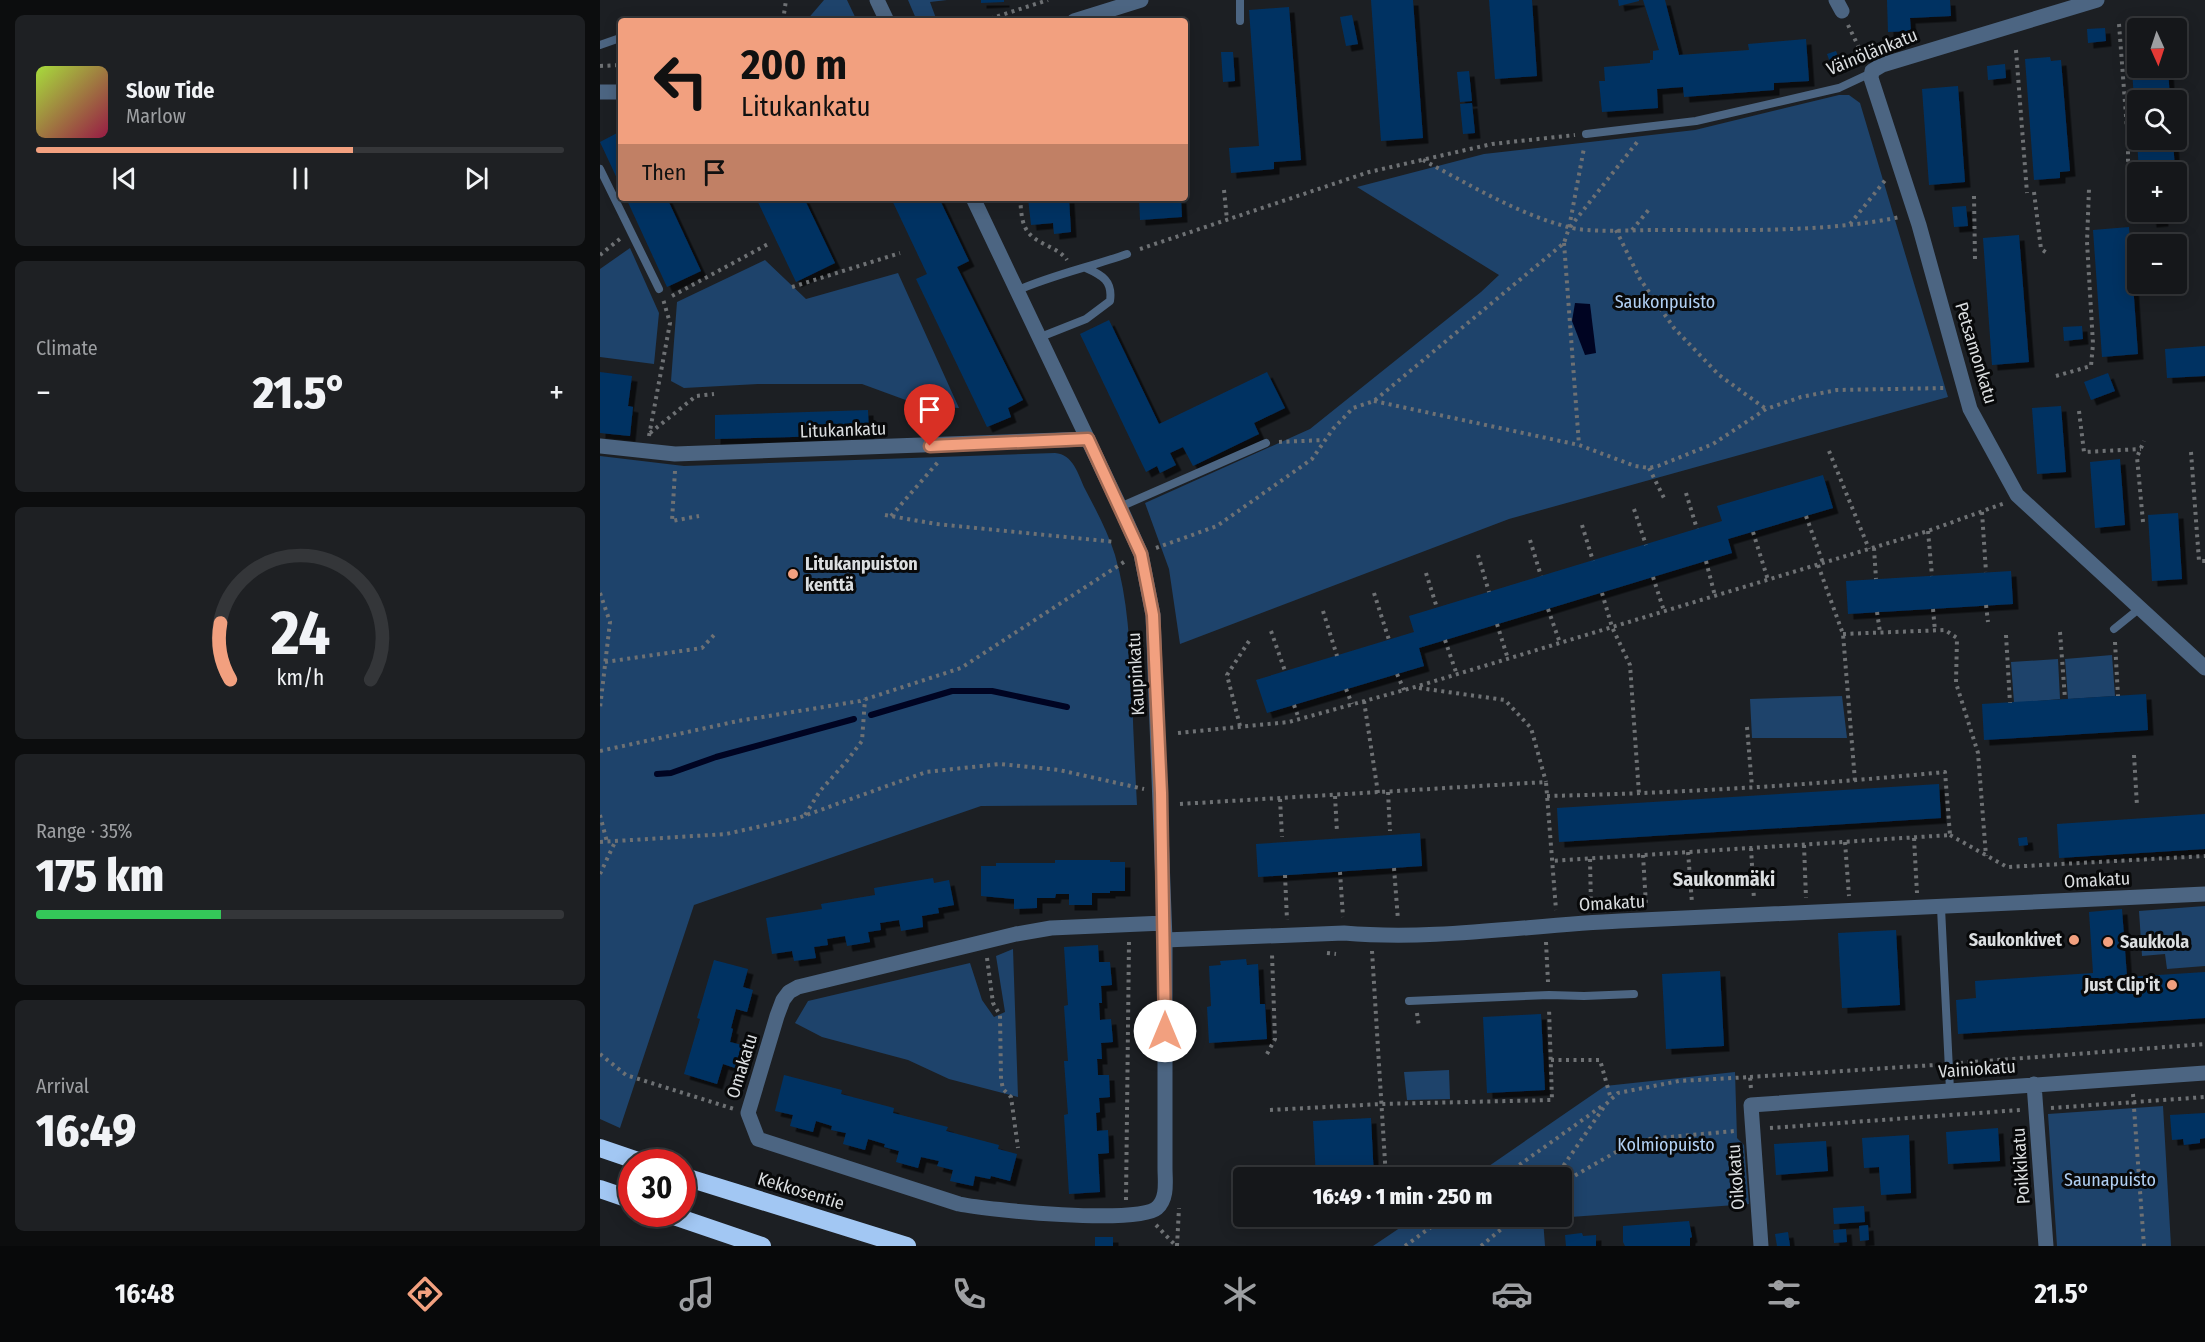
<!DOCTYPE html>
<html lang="en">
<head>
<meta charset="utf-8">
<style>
  :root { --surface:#15171a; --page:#1e2023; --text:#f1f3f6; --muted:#9d9fa2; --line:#343639; --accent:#f2a07f }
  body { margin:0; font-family:"Fira Sans Condensed",sans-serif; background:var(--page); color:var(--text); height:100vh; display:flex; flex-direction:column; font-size:22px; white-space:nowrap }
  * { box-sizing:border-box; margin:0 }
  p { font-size:20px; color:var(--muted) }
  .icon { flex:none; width:33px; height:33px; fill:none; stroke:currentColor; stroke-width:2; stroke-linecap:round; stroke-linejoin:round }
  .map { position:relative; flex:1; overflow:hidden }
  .panel { display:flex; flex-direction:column; gap:15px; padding:15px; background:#0c0d0e; width:600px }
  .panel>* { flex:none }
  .hud { position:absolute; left:18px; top:18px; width:570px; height:183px; border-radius:6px; box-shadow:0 3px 15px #0003,0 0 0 2px var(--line); background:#f2a07f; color:#111; overflow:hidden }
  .needle { width:39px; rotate:177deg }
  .tools { position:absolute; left:1527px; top:18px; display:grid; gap:12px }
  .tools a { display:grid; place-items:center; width:60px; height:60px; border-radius:6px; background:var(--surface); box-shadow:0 3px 15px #0003,0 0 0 2px var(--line); font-size:30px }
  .speed { position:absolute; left:18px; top:1149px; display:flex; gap:12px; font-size:30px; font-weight:700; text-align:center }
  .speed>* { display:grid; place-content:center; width:78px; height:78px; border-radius:50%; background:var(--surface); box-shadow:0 3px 15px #0003,0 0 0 2px var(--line); line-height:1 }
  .speed .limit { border:9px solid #d22; background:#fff; color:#111 }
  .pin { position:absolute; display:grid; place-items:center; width:51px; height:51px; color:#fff; margin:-62px -26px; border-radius:50% 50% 50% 0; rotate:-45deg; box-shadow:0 0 6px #0007 }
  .pin .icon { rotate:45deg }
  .me { position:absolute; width:66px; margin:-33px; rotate:0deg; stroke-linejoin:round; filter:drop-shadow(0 0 4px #0008) }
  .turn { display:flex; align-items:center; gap:21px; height:126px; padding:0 24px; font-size:27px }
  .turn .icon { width:78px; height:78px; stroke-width:2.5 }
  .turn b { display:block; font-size:42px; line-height:51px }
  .then { display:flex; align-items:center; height:57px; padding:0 24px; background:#0003; gap:12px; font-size:22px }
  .big { font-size:45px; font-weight:800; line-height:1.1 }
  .panel .tile { flex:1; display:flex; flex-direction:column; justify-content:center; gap:9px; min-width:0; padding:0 21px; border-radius:9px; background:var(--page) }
  .panel .dial { align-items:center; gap:0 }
  .dial svg { height:156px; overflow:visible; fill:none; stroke:var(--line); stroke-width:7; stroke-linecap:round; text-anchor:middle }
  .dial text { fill:var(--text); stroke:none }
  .song { display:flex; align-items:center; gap:18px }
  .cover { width:72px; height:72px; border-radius:9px; background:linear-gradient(135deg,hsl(80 70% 55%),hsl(340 70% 35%)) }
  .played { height:6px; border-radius:3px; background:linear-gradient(90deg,var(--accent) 60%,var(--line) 60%) }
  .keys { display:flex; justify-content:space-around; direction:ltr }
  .heat { display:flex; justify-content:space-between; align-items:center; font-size:33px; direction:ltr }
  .charge { height:9px; border-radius:4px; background:linear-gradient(90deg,#34c759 35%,var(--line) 0) }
  .trip { position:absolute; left:633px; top:1167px; width:339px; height:60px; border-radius:6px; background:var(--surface); box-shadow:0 3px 15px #0003,0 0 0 2px var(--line); font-weight:800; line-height:60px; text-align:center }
  .tab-bar { display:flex; height:96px; justify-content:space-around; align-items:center; background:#08090a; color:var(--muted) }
  .tab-bar .icon { width:42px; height:42px }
  .tab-bar .on { color:var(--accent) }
  .tab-bar b { font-size:27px; color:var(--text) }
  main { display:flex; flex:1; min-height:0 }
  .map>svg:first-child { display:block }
  .green { fill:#1e436b }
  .water { fill:#000422 }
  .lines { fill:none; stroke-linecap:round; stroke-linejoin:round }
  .stream { stroke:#000422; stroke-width:6 }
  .building { fill:#003262; filter:url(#shadow) }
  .path { stroke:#6e7174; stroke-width:4; stroke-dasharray:3 4.5; stroke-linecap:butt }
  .lane { stroke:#4c6582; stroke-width:8 }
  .street { stroke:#4c6582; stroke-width:15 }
  .highway { stroke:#a2c7f3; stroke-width:18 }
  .route-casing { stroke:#9d6853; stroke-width:15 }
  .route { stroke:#f2a07f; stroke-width:10 }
  .poi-dot { fill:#f2a07f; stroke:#08090a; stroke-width:2 }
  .labels { text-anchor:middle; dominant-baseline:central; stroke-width:6; stroke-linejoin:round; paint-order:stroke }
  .street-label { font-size:18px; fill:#dbdee0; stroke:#08090a }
  .park-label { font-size:18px; fill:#b1d0f4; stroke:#08090a }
  .poi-label { font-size:18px; font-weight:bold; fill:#dbdee0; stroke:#08090a; text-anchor:start }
  .neighbourhood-label { font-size:20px; font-weight:bold; fill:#dbdee0; stroke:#08090a }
</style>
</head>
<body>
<main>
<section class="panel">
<div class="tile">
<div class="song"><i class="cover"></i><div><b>Slow Tide</b><p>Marlow</p></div></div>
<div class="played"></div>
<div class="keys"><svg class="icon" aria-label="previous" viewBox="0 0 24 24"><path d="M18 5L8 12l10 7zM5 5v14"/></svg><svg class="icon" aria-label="pause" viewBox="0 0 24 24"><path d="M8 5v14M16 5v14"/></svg><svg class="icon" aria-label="next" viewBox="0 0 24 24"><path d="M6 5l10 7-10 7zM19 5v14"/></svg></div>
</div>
<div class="tile"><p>Climate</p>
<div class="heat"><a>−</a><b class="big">21.5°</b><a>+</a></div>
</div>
<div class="tile dial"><svg viewBox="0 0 100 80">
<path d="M14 69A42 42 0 1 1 86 69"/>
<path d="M14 69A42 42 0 0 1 9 40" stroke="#f2a07f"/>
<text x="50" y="56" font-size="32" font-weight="700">24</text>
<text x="50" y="72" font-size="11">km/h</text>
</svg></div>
<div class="tile"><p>Range · 35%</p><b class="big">175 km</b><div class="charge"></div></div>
<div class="tile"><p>Arrival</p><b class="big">16:49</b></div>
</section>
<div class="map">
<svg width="1605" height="1246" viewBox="0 0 1605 1246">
  <defs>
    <filter id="shadow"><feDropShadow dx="5.5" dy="5.5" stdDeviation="0" flood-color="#0009"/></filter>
  </defs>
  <rect width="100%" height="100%" fill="#1c1f23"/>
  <path class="green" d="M224 0H247L257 21H206Z
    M308 0H347L330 2 337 21H317Z
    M1239 95H1249L1260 103 1348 397 909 519 580 644 569 569 545 503 710 429 881 292 899 275 757 187 884 154 1095 130Z
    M30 248 59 313 54 364 0 357V269Z
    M165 260 206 299 298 273 359 408 322 406 262 384H158L84 388 71 381 77 302Z
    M455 453C473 454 478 474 485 489 496 510 508 532 515 555 528 599 530 646 532 691 533 729 535 767 537 805L381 806 94 905 20 1128 0 1119V456L84 466Z
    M1512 655 1515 696 1468 699 1465 659Z
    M1458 659 1460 699 1414 703 1411 662Z
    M1242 696 1247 738H1152L1150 699Z
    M1605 906V966L1567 969 1565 954 1542 956 1539 911Z
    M413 949 418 1097 349 1079 308 1060 222 1037 195 1023 208 1001 370 963 382 1000 394 1017 405 1012 396 956Z
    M849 1070 850 1099 807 1100 804 1072Z
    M1135 1072 1137 1138 1144 1145 1149 1204 943 1219 945 1246H773L816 1217 962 1216V1178L873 1177 1005 1086Z
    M1563 1106 1571 1246H1457L1448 1114Z"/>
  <path class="water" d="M975 303 990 304 996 353 985 355 972 321Z"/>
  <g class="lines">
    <path class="stream" d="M271 715 352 691H392L467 707
      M57 774 71 773 116 757 254 719"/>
  </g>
  <path class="building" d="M381 0H404V2L381 3Z
    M771 0H813L823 138 781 141Z
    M889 0H932L937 76 895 79Z
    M1018 0H1039V1L1019 6Z
    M1043 0H1065L1079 55 1149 50 1148 44 1206 39 1209 81 1174 83V90L1084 97 1083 87 1057 89 1058 108 1002 112 999 81H1005L1004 67 1050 63V60H1053V51L1059 50Z
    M1287 0H1350L1351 16 1310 18 1311 31 1288 32Z
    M689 7 701 160 674 162V169L631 173 629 148 659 146 649 10Z
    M752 15 758 44 746 46 740 17Z
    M1505 28 1506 41 1488 43 1487 29Z
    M1538 29V68H1568L1570 100H1538V125H1536L1529 30Z
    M1236 51 1240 61 1231 65 1227 54Z
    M621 52H633L635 81 623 82Z
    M1450 57 1451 61 1461 60 1470 171 1460 172V178L1434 180 1425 59Z
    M1405 64 1406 78 1388 80 1387 66Z
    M869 71 872 101 860 102 857 72Z
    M1358 86 1365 182 1329 185 1322 89Z
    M872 103 875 133 863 134 860 104Z
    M21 131V187L0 142Z
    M1537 140H1573L1575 170 1539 172Z
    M26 198H67L101 271 67 287Z
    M156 198H204L235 263 196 282Z
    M291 198H339L369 261 357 267 423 400 408 408 411 417 387 427 316 279 327 274Z
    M428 198H469L471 232 454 234 453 223 431 225Z
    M539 198H581L582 217 540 220Z
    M1366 206 1368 226 1354 227 1352 207Z
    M1550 212H1562L1563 221 1551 222Z
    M1529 227 1538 354 1502 357 1493 230Z
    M1419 235 1429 362 1392 365 1383 238Z
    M509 320 559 424 667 372 685 408 654 423 659 434 593 466 583 447 570 453 576 465 560 473 557 466 546 472 480 334Z
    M1482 326 1483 339 1464 341 1463 327Z
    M1605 346V376L1567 378 1565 349Z
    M0 372 32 376 28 406 33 407 30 436 0 433Z
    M1508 373 1515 391 1491 400 1484 382Z
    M1461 406 1466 472 1437 474 1432 408Z
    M268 410 269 435 115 439V415Z
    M1520 459 1525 525 1495 528 1490 462Z
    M1223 475 1233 508 1128 539 1132 553 819 648 824 666 667 713 656 680 814 632 809 616 1122 521 1117 506Z
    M1578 513 1582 579 1552 581 1548 515Z
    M1411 571 1413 604 1248 614 1246 581Z
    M1546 694 1548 730 1384 740 1382 704Z
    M1339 784 1341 818 959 842 957 808Z
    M1605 814V849L1459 858 1457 824Z
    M820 833 822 866 658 877 656 844Z
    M1427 837 1428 845 1419 846 1418 838Z
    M455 860H510V862H525V891H510V893H492V905H469V894H456L455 898H437V908L414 909V899L381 896V866H396V863H455Z
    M333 878 334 883 349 880 354 905 338 908 339 913 322 916 323 927 301 931 299 920 280 923 281 930 268 932 270 942 247 946 245 936 227 939 228 945 214 947 216 958 194 961 192 951 172 954 166 918 222 909 221 904 275 895 274 888Z
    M1522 909 1527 977 1605 972V1018L1358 1034 1356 1000 1376 998 1375 981 1493 973 1489 912Z
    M1296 930 1300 1005 1242 1008 1238 933Z
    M498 945 499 962H510L512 985 501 986 502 1003H499L500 1020 511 1019 513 1042 501 1043 502 1059H497L498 1075H509L510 1097 499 1098 500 1112 496 1113 497 1131 508 1130 509 1153 498 1154 500 1192 469 1194 464 1115 468 1114 464 1061H468L464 1006 468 1005 464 947Z
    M646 959 647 965 658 964 660 1004H665L667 1039 609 1043 607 1007 611 1006 609 966 621 965 620 961Z
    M114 960 148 969 143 987 153 990 147 1012 136 1009 131 1028 133 1029 130 1042 142 1045 135 1068 123 1064 117 1084 84 1074 100 1019 97 1018Z
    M1120 971 1124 1046 1066 1049 1062 974Z
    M941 1014 945 1090 887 1093 883 1017Z
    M184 1075 242 1090 241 1094 294 1108 293 1113 348 1127 346 1131 399 1145 398 1149 417 1154 410 1181 391 1176 390 1179 375 1176 373 1186 350 1181 353 1170 337 1166 339 1161 321 1157 318 1168 296 1162 299 1151 284 1147 285 1144 268 1139 265 1150 243 1144 246 1133 231 1130 232 1126 216 1121 213 1132 190 1126 193 1115 175 1111Z
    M1605 1113V1138L1600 1139V1143L1584 1145 1583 1139 1572 1140 1570 1115Z
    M771 1118 774 1178H716L713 1121Z
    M1398 1128 1400 1161 1348 1164 1346 1132Z
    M1309 1135 1311 1193 1281 1195 1279 1167 1264 1168 1262 1138Z
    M1226 1141 1228 1171 1176 1175 1174 1144Z
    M1264 1206 1265 1222 1234 1224 1233 1208Z
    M1089 1221 1092 1237 1090 1238V1246H1025L1023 1242V1226Z
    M1268 1225 1269 1240 1260 1241 1259 1226Z
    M1246 1229 1247 1242 1234 1243 1233 1230Z
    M1188 1232 1190 1246H1177L1175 1234Z
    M982 1233 983 1236 996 1235V1246H966L965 1235Z
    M495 1237H513V1246H495Z"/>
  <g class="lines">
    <path class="path" d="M183 21 186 0
      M383 21 448 0
      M1519 24 1528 142V186
      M1248 25 1263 56
      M1416 50 1427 193
      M0 66 21 65
      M823 160C868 184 918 214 968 227 988 233 1032 230 1054 230 1133 230 1223 233 1300 217
      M624 190 627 220
      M1434 192 1441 249 1448 254
      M1374 196 1375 259
      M420 198C421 207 421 219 425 227 433 245 457 245 467 260
      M1250 224 1287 178
      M970 227 1038 141
      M1016 230 1040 279 1074 328 1119 375 1166 409
      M1032 230 1051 207
      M964 243 979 445
      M540 249 769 172 892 144 975 135
      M0 255 21 238
      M192 287 300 253
      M72 296 170 243
      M1456 376 1491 366 1493 344 1487 242 1489 189
      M774 401 979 445 1035 466 1049 468 1058 466 1113 444 1166 409 1201 397 1237 390 1346 388
      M1479 411 1484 452 1541 449
      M50 433 96 396 114 394
      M49 436 70 323 63 299
      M679 442 725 440
      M1229 451 1269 549
      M1591 452 1599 561H1605
      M1049 468 1065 500
      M75 471 72 521 99 516
      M1086 493 1097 529
      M1034 509 1046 545
      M1382 512 1386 572
      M285 515 336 524 515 542
      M291 516 339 461
      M1206 516 1223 563
      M1543 522 1537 457 1544 441
      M982 525 993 561
      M1328 531 1332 576
      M1153 532 1168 580
      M930 540 941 576
      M556 548 617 526 712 459 733 429 753 408 774 401 964 243 969 228 984 148
      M1274 548 1276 579
      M878 555 889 592
      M1106 561 1115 596
      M1218 565 1243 634 1255 781
      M826 573 837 608
      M1053 577 1064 611
      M0 593 10 622 0 708
      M774 593 789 640
      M1002 593 1012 627 1030 665 1039 794
      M1386 605 1388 622
      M948 609 960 643
      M1333 609 1335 631
      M723 611 737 656
      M1277 612 1280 632
      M897 624 908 659
      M671 631 685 671
      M1460 632 1465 699
      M1243 634 1345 630 1357 638 1356 683 1378 753 1386 856
      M1406 635 1410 703
      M845 640 857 675
      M1515 642 1518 696
      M5 662 102 648 114 635
      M797 674 804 690
      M819 688 905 700 931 728 946 782
      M746 689 752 704
      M764 701 778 793
      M694 705 699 719
      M640 726 627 675 651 638
      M1147 727 1152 787
      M578 733 689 722 815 687 1328 531 1405 503
      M0 751 138 721 260 701 361 668 527 560
      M1534 755 1537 806
      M788 792 790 831
      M735 796 737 832
      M947 796C1080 793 1213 785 1345 772L1350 835 951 861
      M680 799 682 837
      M580 804 946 782 956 910
      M0 815 7 842
      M205 815 220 791 246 762 262 741 265 699
      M1350 835 1407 867 1605 856
      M1314 838 1317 893
      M0 842 126 834 198 818 326 772 400 764 459 770 544 789
      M1245 842 1249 896
      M1204 845 1206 898
      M1151 848 1154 900
      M1088 852 1092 903
      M1043 855 1046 905
      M990 859 991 907
      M794 868 798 920
      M740 872 743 917
      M0 874 15 842
      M685 875 687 920
      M946 942 948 982
      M772 951 786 1178
      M727 953 736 954
      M387 958 393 1003 400 1015 401 1079 403 1089 411 1097 418 1148
      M817 1013 819 1027
      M0 1054 26 1075 134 1109
      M667 1054 675 1039 672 954H674
      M951 1060H1000L1011 1099
      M1360 1063 1605 1044
      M1150 1077 1335 1065
      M1533 1094 1544 1246
      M1451 1108 1605 1097
      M670 1110 781 1104 952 1100 949 1008
      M1170 1128 1420 1110
      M901 1178 1002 1106
      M955 1178 1006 1104 1018 1093 1079 1081 1150 1077 1151 1089
      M962 1183 1023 1148 1048 1139 1135 1131
      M526 1200 529 941
      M556 1225 576 1246
      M577 1246 579 1208
      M805 1246 846 1216
      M881 1246 917 1216"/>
    <path class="lane" d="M640 0V21
      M0 45 20 38
      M986 134 1096 121 1239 88 1271 73
      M0 169 59 289
      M416 291C452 275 490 267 527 254
      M438 338 486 319 510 301C513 281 502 275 486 268
      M520 507 666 443
      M1514 629 1540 608
      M1341 908 1350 1090
      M809 1001 949 995 984 996 1034 994"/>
    <path class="street" d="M277 0 287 21
      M1236 0 1242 11
      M1497 0 1282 65 1272 71 1271 78 1319 225 1370 409 1417 495 1605 668
      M474 21 541 0
      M0 92H21
      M373 198 520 507 541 554 553 615 565 940V1168C565 1181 568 1198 557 1208 537 1225 389 1210 359 1204L158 1139 148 1113 177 1016 183 1000 189 992 198 987 416 934 451 928 564 923
      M0 446 75 454 488 439
      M565 940 744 933C836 941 928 925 1020 921 1215 913 1410 904 1605 894
      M1434 1084 1446 1246
      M1161 1246 1151 1105 1605 1073"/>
    <path class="highway" d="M0 1148 41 1162
      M82 1176 307 1246
      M0 1189 32 1200
      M68 1214 162 1246"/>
  </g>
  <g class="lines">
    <defs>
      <path id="route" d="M330 446 488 439 541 554 553 615 561 793 565 1031"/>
    </defs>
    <use href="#route" class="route-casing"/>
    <use href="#route" class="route"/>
  </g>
  <g class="poi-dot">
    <circle cx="193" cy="574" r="6"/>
    <circle cx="1474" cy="940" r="6"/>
    <circle cx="1508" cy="942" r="6"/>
    <circle cx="1572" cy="985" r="6"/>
  </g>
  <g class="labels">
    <g class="street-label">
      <text transform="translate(1272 52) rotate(-22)">Väinölänkatu</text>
      <text transform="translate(1376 353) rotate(73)">Petsamonkatu</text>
      <text transform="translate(243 430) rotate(-2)">Litukankatu</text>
      <text transform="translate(536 674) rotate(-93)">Kaupinkatu</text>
      <text transform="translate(1497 880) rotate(-3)">Omakatu</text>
      <text transform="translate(1012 903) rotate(-3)">Omakatu</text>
      <text transform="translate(142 1066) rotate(-73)">Omakatu</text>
      <text transform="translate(1377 1069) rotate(-4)">Vainiokatu</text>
      <text transform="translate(1421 1166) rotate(-94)">Poikkikatu</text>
      <text transform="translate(1136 1177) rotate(-94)">Oikokatu</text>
      <text transform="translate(201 1191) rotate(17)">Kekkosentie</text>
    </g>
    <g class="park-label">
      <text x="1065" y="302">Saukonpuisto</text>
      <text x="1066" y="1145">Kolmiopuisto</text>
      <text x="1510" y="1180">Saunapuisto</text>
    </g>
    <g class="poi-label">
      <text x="205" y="564">Litukanpuiston<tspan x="205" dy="21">kenttä</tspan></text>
      <text x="1462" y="940" text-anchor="end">Saukonkivet</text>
      <text x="1520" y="942">Saukkola</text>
      <text x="1560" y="985" text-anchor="end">Just Clip'it</text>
    </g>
    <g class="neighbourhood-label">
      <text x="1124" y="879">Saukonmäki</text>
    </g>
  </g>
</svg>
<div class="tools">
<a><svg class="needle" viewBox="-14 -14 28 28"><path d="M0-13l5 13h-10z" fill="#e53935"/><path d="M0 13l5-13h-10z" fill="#9d9fa2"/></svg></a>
<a><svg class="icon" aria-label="search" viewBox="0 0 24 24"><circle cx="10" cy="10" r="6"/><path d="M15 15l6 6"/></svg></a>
<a>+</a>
<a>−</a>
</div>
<div class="speed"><div class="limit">30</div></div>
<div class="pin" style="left:330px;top:446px;background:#d93025"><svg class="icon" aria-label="arrive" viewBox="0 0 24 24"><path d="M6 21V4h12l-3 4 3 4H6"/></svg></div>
<svg class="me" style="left:565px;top:1031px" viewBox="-20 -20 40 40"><circle r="19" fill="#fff"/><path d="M0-13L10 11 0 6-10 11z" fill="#f2a07f"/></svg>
<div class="trip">16:49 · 1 min · 250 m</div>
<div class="hud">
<div class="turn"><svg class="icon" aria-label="left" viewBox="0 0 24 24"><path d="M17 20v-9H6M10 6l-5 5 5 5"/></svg><div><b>200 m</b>Litukankatu</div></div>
<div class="then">Then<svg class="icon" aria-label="arrive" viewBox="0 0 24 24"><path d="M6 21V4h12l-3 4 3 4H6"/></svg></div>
</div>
</div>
</main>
<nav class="tab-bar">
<b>16:48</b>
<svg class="icon on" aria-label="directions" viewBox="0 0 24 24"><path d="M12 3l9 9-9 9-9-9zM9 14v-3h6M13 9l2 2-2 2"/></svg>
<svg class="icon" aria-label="music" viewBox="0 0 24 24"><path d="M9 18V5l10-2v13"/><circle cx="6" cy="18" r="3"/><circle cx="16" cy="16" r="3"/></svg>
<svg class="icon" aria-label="phone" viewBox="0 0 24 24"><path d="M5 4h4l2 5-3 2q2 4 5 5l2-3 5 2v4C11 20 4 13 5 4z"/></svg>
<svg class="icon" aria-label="climate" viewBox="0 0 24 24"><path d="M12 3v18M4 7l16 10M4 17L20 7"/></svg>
<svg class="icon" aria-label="car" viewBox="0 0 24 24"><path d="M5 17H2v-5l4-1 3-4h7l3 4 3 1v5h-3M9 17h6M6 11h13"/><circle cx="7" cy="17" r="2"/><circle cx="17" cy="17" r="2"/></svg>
<svg class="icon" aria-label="filters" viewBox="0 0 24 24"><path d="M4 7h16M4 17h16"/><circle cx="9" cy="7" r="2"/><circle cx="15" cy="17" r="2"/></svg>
<b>21.5°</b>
</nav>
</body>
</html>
